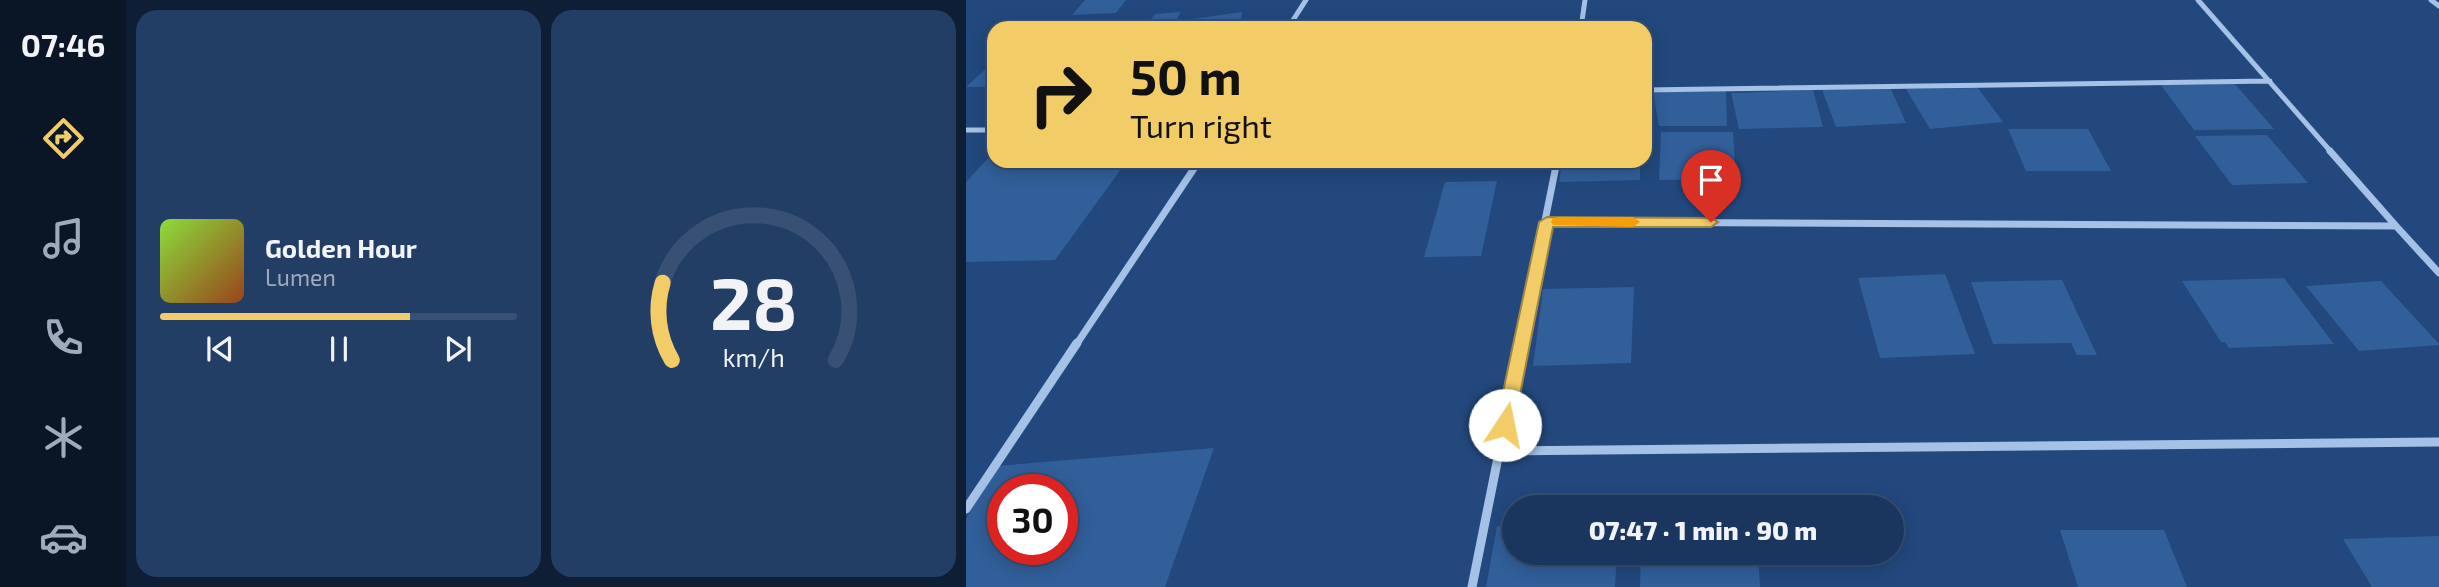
<!DOCTYPE html>
<html lang="en">
<head>
<meta charset="utf-8">
<style>
  :root { --surface:#1a365e; --page:#233e64; --text:#f1f3f6; --muted:#9fabbc; --line:#385073; --accent:#f2cc67 }
  body { margin:0; font-family:"Exo 2",sans-serif; background:var(--page); color:var(--text); height:100vh; display:flex; flex-direction:column; font-size:26px; white-space:nowrap }
  * { box-sizing:border-box; margin:0 }
  p { font-size:23px; color:var(--muted) }
  .icon { flex:none; width:38px; height:38px; fill:none; stroke:currentColor; stroke-width:2; stroke-linecap:round; stroke-linejoin:round }
  .map { position:relative; flex:1; overflow:hidden }
  .panel { display:flex; flex-direction:column; gap:10px; padding:10px; background:#0e1e34; width:840px }
  .panel>* { flex:none }
  .top-card { position:absolute; left:21px; top:21px; width:665px; height:147px; border-radius:21px; box-shadow:0 4px 18px #0003,0 0 0 2px var(--line); background:#f2cc67; color:#111; overflow:hidden }
  .speed { position:absolute; left:21px; top:474px; display:flex; gap:14px; font-size:35px; font-weight:700; text-align:center }
  .speed>* { display:grid; place-content:center; width:91px; height:91px; border-radius:50%; background:var(--surface); box-shadow:0 4px 18px #0003,0 0 0 2px var(--line); line-height:1 }
  .speed .limit { border:10px solid #d22; background:#fff; color:#111 }
  .pin { position:absolute; display:grid; place-items:center; width:60px; height:60px; color:#fff; margin:-72px -30px; border-radius:50% 50% 50% 0; rotate:-45deg; box-shadow:0 0 7px #0007 }
  .pin .icon { rotate:45deg }
  .me { position:absolute; width:77px; margin:-38px; rotate:11deg; stroke-linejoin:round; filter:drop-shadow(0 0 5px #0008) }
  .turn { display:flex; align-items:center; gap:24px; height:147px; padding:0 28px; font-size:32px }
  .turn .icon { width:91px; height:91px; stroke-width:2.5 }
  .turn b { display:block; font-size:49px; line-height:60px }
  .panel .widget { flex:1; display:flex; flex-direction:column; justify-content:center; gap:10px; min-width:0; padding:0 24px; border-radius:21px; background:var(--page) }
  .panel .dial { align-items:center; gap:0 }
  .dial svg { height:182px; overflow:visible; fill:none; stroke:var(--line); stroke-width:7; stroke-linecap:round; text-anchor:middle }
  .dial text { fill:var(--text); stroke:none }
  .song { display:flex; align-items:center; gap:21px }
  .cover { width:84px; height:84px; border-radius:10px; background:linear-gradient(135deg,hsl(90 70% 55%),hsl(20 70% 35%)) }
  .played { height:7px; border-radius:4px; background:linear-gradient(90deg,var(--accent) 70%,var(--line) 70%) }
  .keys { display:flex; justify-content:space-around; direction:ltr }
  .panel .tiles { flex:1; display:grid; gap:10px; grid-template-columns:repeat(2,1fr) }
  .trip { position:absolute; left:536px; top:495px; width:402px; height:70px; border-radius:35px; background:var(--surface); box-shadow:0 4px 18px #0003,0 0 0 2px var(--line); font-weight:800; line-height:70px; text-align:center }
  main { display:flex; flex:1; min-height:0 }
  .tab-bar { display:flex; flex-direction:column; width:126px; justify-content:space-around; align-items:center; background:#0a1626; color:var(--muted) }
  .tab-bar .icon { width:49px; height:49px }
  .tab-bar .on { color:var(--accent) }
  .tab-bar b { font-size:32px; color:var(--text) }
  .map>svg:first-child { display:block }
  .building { fill:#315f9a; fill-rule:evenodd }
  .lines { fill:none; stroke-linecap:round; stroke-linejoin:round }
  .street-far2 { stroke:#a5c2e6; stroke-width:5 }
  .street-far1 { stroke:#a5c2e6; stroke-width:7 }
  .street { stroke:#a5c2e6; stroke-width:9 }
  .route { fill:#f2cc67; stroke:#9d8543; stroke-width:2 }
  .slow { fill:#f59e0b }
</style>
</head>
<body>
<main>
<nav class="tab-bar">
<b>07:46</b>
<svg class="icon on" aria-label="directions" viewBox="0 0 24 24"><path d="M12 3l9 9-9 9-9-9zM9 14v-3h6M13 9l2 2-2 2"/></svg>
<svg class="icon" aria-label="music" viewBox="0 0 24 24"><path d="M9 18V5l10-2v13"/><circle cx="6" cy="18" r="3"/><circle cx="16" cy="16" r="3"/></svg>
<svg class="icon" aria-label="phone" viewBox="0 0 24 24"><path d="M5 4h4l2 5-3 2q2 4 5 5l2-3 5 2v4C11 20 4 13 5 4z"/></svg>
<svg class="icon" aria-label="climate" viewBox="0 0 24 24"><path d="M12 3v18M4 7l16 10M4 17L20 7"/></svg>
<svg class="icon" aria-label="car" viewBox="0 0 24 24"><path d="M5 17H2v-5l4-1 3-4h7l3 4 3 1v5h-3M9 17h6M6 11h13"/><circle cx="7" cy="17" r="2"/><circle cx="17" cy="17" r="2"/></svg>
</nav>
<section class="panel">
<div class="tiles">
<div class="widget">
<div class="song"><i class="cover"></i><div><b>Golden Hour</b><p>Lumen</p></div></div>
<div class="played"></div>
<div class="keys"><svg class="icon" aria-label="previous" viewBox="0 0 24 24"><path d="M18 5L8 12l10 7zM5 5v14"/></svg><svg class="icon" aria-label="pause" viewBox="0 0 24 24"><path d="M8 5v14M16 5v14"/></svg><svg class="icon" aria-label="next" viewBox="0 0 24 24"><path d="M6 5l10 7-10 7zM19 5v14"/></svg></div>
</div>
<div class="widget dial"><svg viewBox="0 0 100 80">
<path d="M14 69A42 42 0 1 1 86 69"/>
<path d="M14 69A42 42 0 0 1 10 35" stroke="#f2cc67"/>
<text x="50" y="56" font-size="32" font-weight="700">28</text>
<text x="50" y="72" font-size="11">km/h</text>
</svg></div>
</div>
</section>
<div class="map">
<svg width="1473" height="587" viewBox="0 0 1473 587">
  <rect width="100%" height="100%" fill="#22487d"/>
  <path class="building" d="M119 0H160L150 13 106 15Z
    M215 12 205 28H178L189 14Z
    M276 12 274 28H217L219 20Z
    M28 61V87H0Z
    M1269 84 1308 129 1228 130 1195 85Z
    M1012 88 1037 122 964 129 940 89Z
    M925 89 940 123 870 127 856 90Z
    M847 90 857 127 773 129 765 93Z
    M760 91 761 126H693L687 92Z
    M1042 129H1122L1145 171H1060Z
    M695 132H767L770 179 693 180Z
    M1301 135 1342 183 1266 185 1229 136Z
    M28 152V161H161L89 260 0 262V182Z
    M596 161H674V180L593 182Z
    M531 181 515 256 458 257 479 182Z
    M979 274 1009 354 914 358 892 278Z
    M1318 278 1368 344 1263 348 1259 342H1255L1216 281Z
    M1096 280 1131 355H1111L1105 343 1027 344 1005 282Z
    M1415 281 1473 344V345L1393 351 1340 286Z
    M668 287 665 363 567 366 577 289Z
    M248 448 199 587H0V519L30 466ZM37 490H96V550H37Z
    M531 526H548V553H651L649 587H520Z
    M1094 530H1198L1221 587H1112Z
    M1473 536V587H1406L1377 539Z
    M675 553H792L794 587H674Z"/>
  <g class="lines">
    <path class="street-far2" d="M1232 0 1366 153
      M1465 0 1473 6
      M322 28 340 0
      M615 28 619 0
      M679 90 1304 81
      M0 130H28"/>
    <path class="street-far1" d="M581 222 1430 226 1364 151
      M1430 226 1473 273
      M110 345 233 161
      M554 345 591 161"/>
    <path class="street" d="M534 451 1473 442
      M0 509 111 343
      M506 587 555 343"/>
  </g>
  <path class="route" d="M581 217 745 218 752 222 745 227H587L548 425 546 431 539 433 533 431 530 425 573 222Z"/>
  <path class="slow" d="M592 217H667L674 222 667 227 587 225 585 222 587 218Z"/>
</svg>
<div class="speed"><div class="limit">30</div></div>
<div class="pin" style="left:745px;top:222px;background:#d93025"><svg class="icon" aria-label="arrive" viewBox="0 0 24 24"><path d="M6 21V4h12l-3 4 3 4H6"/></svg></div>
<svg class="me" style="left:539px;top:425px" viewBox="-20 -20 40 40"><circle r="19" fill="#fff"/><path d="M0-13L10 11 0 6-10 11z" fill="#f2cc67"/></svg>
<div class="trip">07:47 · 1 min · 90 m</div>
<div class="top-card">
<div class="turn"><svg class="icon" aria-label="right" viewBox="0 0 24 24"><path d="M7 20v-9h11M14 6l5 5-5 5"/></svg><div><b>50 m</b>Turn right</div></div>
</div>
</div>
</main>
</body>
</html>
